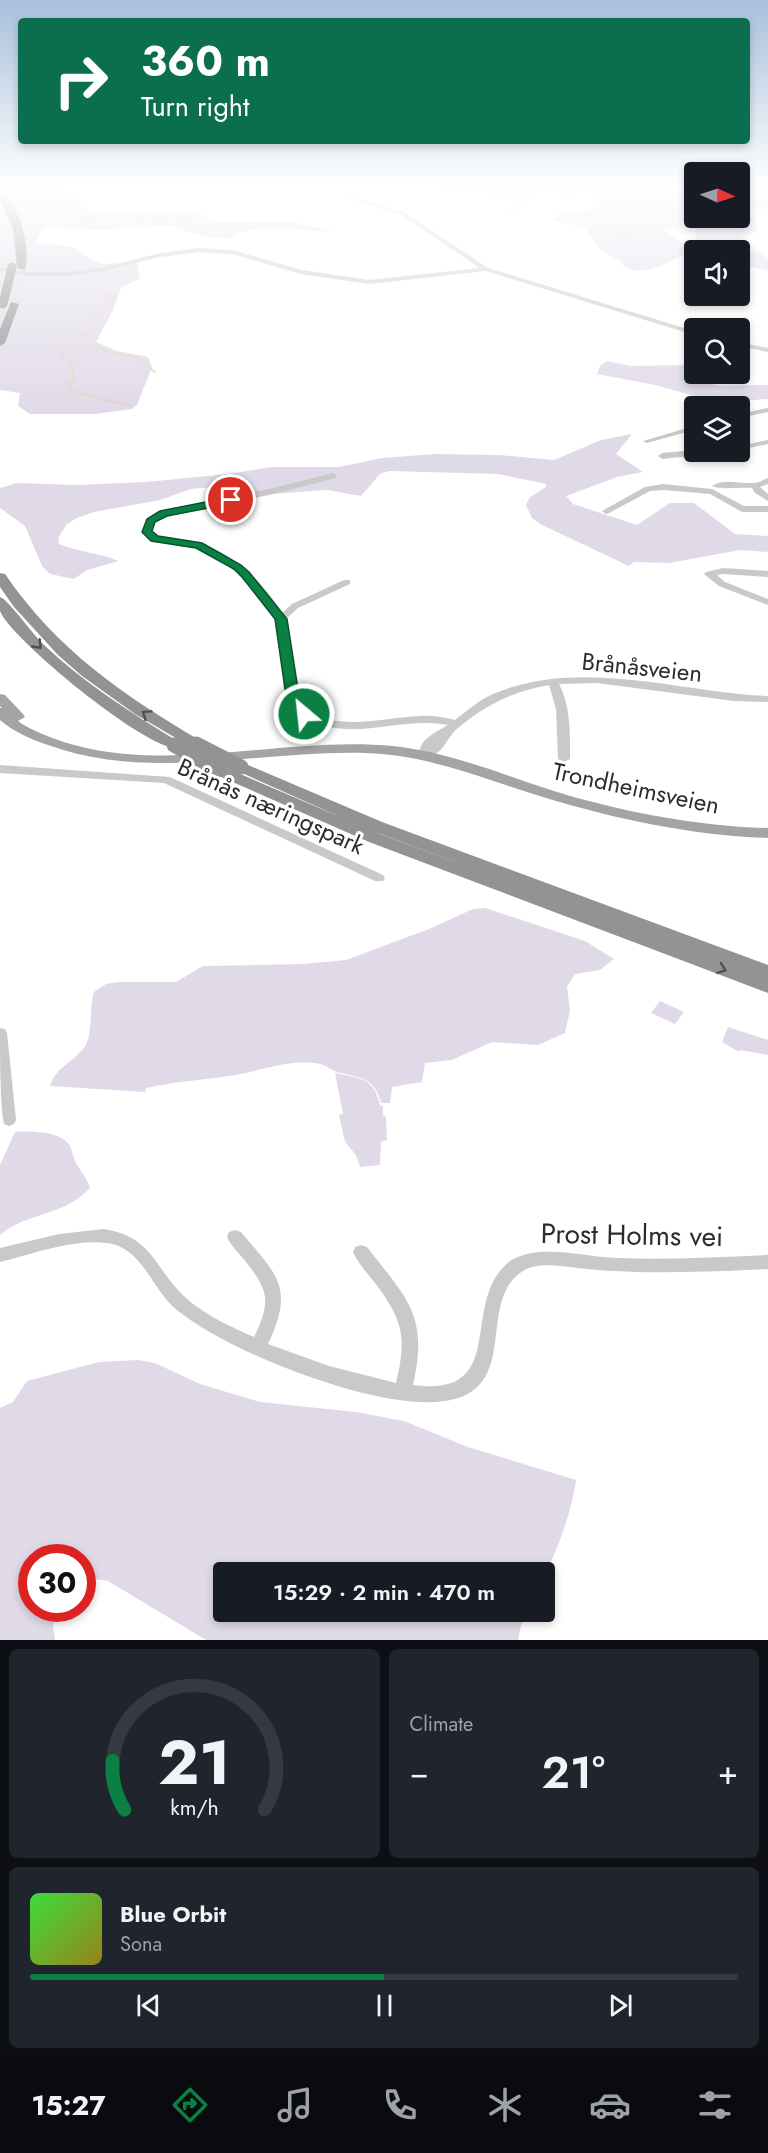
<!DOCTYPE html>
<html lang="en">
<head>
<meta charset="utf-8">
<style>
  :root { --surface:#171b24; --page:#20242c; --text:#f1f3f6; --muted:#9ea1a6; --line:#363941; --accent:#0b8043 }
  body { margin:0; font-family:Jost,sans-serif; background:var(--page); color:var(--text); height:100vh; display:flex; flex-direction:column; font-size:22px; white-space:nowrap }
  * { box-sizing:border-box; margin:0 }
  p { font-size:20px; color:var(--muted) }
  .icon { flex:none; width:33px; height:33px; fill:none; stroke:currentColor; stroke-width:2; stroke-linecap:round; stroke-linejoin:round }
  .map { position:relative; height:1640px; overflow:hidden }
  .drawer { display:flex; flex-direction:column; gap:9px; padding:9px; background:#0d0f14; flex:1 }
  .drawer>* { flex:none }
  .top-card { position:absolute; left:18px; top:18px; width:732px; height:126px; border-radius:6px; box-shadow:0 3px 9px #0003; background:#0b6e4f; color:#fff; overflow:hidden }
  .needle { width:39px; rotate:93deg }
  .buttons { position:absolute; left:684px; top:162px; display:grid; gap:12px }
  .buttons a { display:grid; place-items:center; width:66px; height:66px; border-radius:6px; background:var(--surface); box-shadow:0 3px 9px #0003; font-size:30px }
  .speed { position:absolute; left:18px; top:1544px; display:flex; gap:12px; font-size:30px; font-weight:700; text-align:center }
  .speed>* { display:grid; place-content:center; width:78px; height:78px; border-radius:50%; background:var(--surface); box-shadow:0 3px 9px #0003; line-height:1 }
  .speed .limit { border:9px solid #d22; background:#fff; color:#111 }
  .pin { position:absolute; display:grid; place-items:center; width:51px; height:51px; color:#fff; margin:-26px; border:3px solid #fff; border-radius:50%; box-shadow:0 2px 6px #0007 }
  .me { position:absolute; width:66px; margin:-33px; rotate:332deg; stroke-linejoin:round; filter:drop-shadow(0 0 4px #0008) }
  .turn { display:flex; align-items:center; gap:21px; height:126px; padding:0 24px; font-size:27px }
  .turn .icon { width:78px; height:78px; stroke-width:2.5 }
  .turn b { display:block; font-size:42px; line-height:51px }
  .big { font-size:45px; font-weight:600; line-height:1.1 }
  .drawer .card { flex:1; display:flex; flex-direction:column; justify-content:center; gap:9px; min-width:0; padding:0 21px; border-radius:9px; background:var(--page) }
  .drawer .dial { align-items:center; gap:0 }
  .dial svg { height:156px; overflow:visible; fill:none; stroke:var(--line); stroke-width:7; stroke-linecap:round; text-anchor:middle }
  .dial text { fill:var(--text); stroke:none }
  .song { display:flex; align-items:center; gap:18px }
  .cover { width:72px; height:72px; border-radius:9px; background:linear-gradient(135deg,hsl(120 70% 55%),hsl(50 70% 35%)) }
  .played { height:6px; border-radius:3px; background:linear-gradient(90deg,var(--accent) 50%,var(--line) 50%) }
  .keys { display:flex; justify-content:space-around; direction:ltr }
  .heat { display:flex; justify-content:space-between; align-items:center; font-size:33px; direction:ltr }
  .drawer .tiles { flex:1; display:grid; gap:9px; grid-template-columns:1fr 1fr }
  .card:last-child { grid-column:span 2 }
  .trip { position:absolute; left:213px; top:1562px; width:342px; height:60px; border-radius:6px; background:var(--surface); box-shadow:0 3px 9px #0003; font-weight:600; line-height:60px; text-align:center }
  .tab-bar { display:flex; height:96px; justify-content:space-around; align-items:center; background:#090b0e; color:var(--muted) }
  .tab-bar .icon { width:42px; height:42px }
  .tab-bar .selected { color:var(--accent) }
  .tab-bar b { font-size:27px; color:var(--text) }
  .map>svg:first-child { display:block }
  .green { fill:#e0dae8 }
  .lines { fill:none; stroke-linecap:round; stroke-linejoin:round }
  .stream-far1 { stroke:#e6d2c8; stroke-width:1.5 }
  .stream { stroke:#e6d2c8; stroke-width:2 }
  .minor { fill:#c9c9c9; fill-rule:evenodd }
  .major { fill:#a4a4a4; fill-rule:evenodd }
  .highway { fill:#939393; fill-rule:evenodd }
  .highway-bridge-far1 { stroke:#939393; stroke-width:9 }
  .highway-bridge { stroke:#939393; stroke-width:15 }
  .oneway { stroke:#505050 }
  .route { fill:#0b8043; stroke:#07532c; stroke-width:1.5 }
  .labels { text-anchor:middle; dominant-baseline:central; stroke-width:6; stroke-linejoin:round; paint-order:stroke }
  .street-label { font-size:24px; fill:#2c2c2c; stroke:#fff }
  .near-street-label { font-size:28px; fill:#2c2c2c; stroke:#fff }
</style>
</head>
<body>
<div class="map">
<svg width="768" height="1640" viewBox="0 0 768 1640">
  <rect width="100%" height="100%" fill="#fff"/>
  <path class="green" d="M0 185H56L79 202 82 208 95 213 184 212 203 215 215 222H295L336 232C313 231 247 221 232 238L205 237 174 226 132 225 107 230 44 227 34 244 59 245 75 248 93 261 103 264 137 262 140 278 121 288 112 312 96 342 117 351 148 357 152 367 137 405 132 409 95 414H30L18 406 20 393 0 390Z
    M430 185H694V218H740V207C748 212 759 219 757 230L740 241 742 245 768 260V271L740 264V250C724 250 709 249 697 239L695 229 687 225 662 230 699 250C678 252 653 279 626 268L619 260 602 251 585 228 551 220 560 214 592 209 595 200 601 195 599 192 562 194C554 189 547 190 537 191L538 196 516 199 483 192 439 190Z
    M740 185H768V211L752 206H740Z
    M607 361 631 366 689 365 695 381 720 386 768 385V399L736 401 720 405 721 403 655 385 597 374 600 366Z
    M632 434 616 454 643 472 617 477 566 496 573 504 637 525 670 503H694L735 534 768 536V552L740 550 669 563 634 562 629 566 542 525 532 518 526 505 530 497 546 487V484L498 474 389 471 380 474 361 496 327 490 257 495 245 484 191 489 160 500 94 512 77 518 67 524 58 538 59 544C78 552 100 553 119 561L87 570 74 579 50 574 42 566 25 526 0 508V488L17 483 77 485 146 482 228 474 271 467H339L382 458 435 454 499 455 554 460 601 440Z
    M485 908 585 941 614 959 600 970 575 974 567 987 570 1011 565 1033 538 1045 492 1042 452 1060 425 1063 422 1082 392 1087 390 1103H381C375 1079 363 1078 341 1073 333 1072 328 1066 320 1064 289 1058 258 1072 229 1076 201 1080 173 1082 146 1088L145 1092 50 1086C56 1067 73 1062 84 1048 93 1037 89 1007 94 992L106 984 119 982H176L203 966 303 964 346 960 429 929 473 909Z
    M660 1001 684 1012 675 1024 651 1013Z
    M728 1027 768 1040V1055L740 1050 739 1052 722 1042Z
    M335 1073C359 1078 374 1077 380 1105L383 1106V1115L386 1117 387 1140 381 1142 380 1165 360 1167 356 1155 345 1142 339 1115 343 1114Z
    M15 1132C30 1131 56 1131 67 1142 73 1148 72 1156 76 1163 81 1172 87 1178 90 1188 61 1218 29 1211 0 1235V1165Z
    M138 1360 155 1363 200 1384 260 1402 356 1412 404 1421 468 1447 576 1480C571 1515 559 1544 545 1576L544 1572H224V1611H528L521 1626 518 1640H206L108 1581 89 1578 83 1580 82 1557H32V1608H57L53 1626 55 1640H0V1408L13 1402 27 1381 99 1362Z"/>
  <g class="lines">
    <path class="stream-far1" d="M605 185 622 193 620 203 610 211 627 241
      M691 185 694 186
      M740 194 761 197 768 202
      M52 209 68 215 109 222 176 216 202 227H240
      M508 211 527 201 524 189 516 185
      M740 213 751 222 755 231 737 237 768 260
      M0 285 32 290 100 289 115 298 95 321 88 334 67 342 62 352
      M85 336 106 352"/>
    <path class="stream" d="M62 351V358L73 364 71 367 74 377 68 390 130 406
      M104 351 134 357 155 372"/>
    <path class="minor" d="M343 195 404 212 488 268 694 331V335L486 271 369 284 301 274 232 254 200 252 160 257 105 271 68 276H28L0 271V267L28 272H68L105 267 160 253 200 248 232 250 302 270 369 280 480 268 400 214 343 197Z
      M740 342 768 348V352L740 346Z
      M768 408V412L740 418V414Z
      M694 426V430L647 443 643 441Z
      M768 440V444L740 450V446Z
      M694 450 703 452 699 455 662 459 658 456 662 453Z
      M333 473 337 476 336 478 269 495 173 514 154 523 152 531C163 541 178 538 192 541 228 548 264 582 282 613L292 604 344 580H350V584L298 608 285 620C296 645 289 673 299 697 315 737 386 717 419 716 431 715 443 717 455 720 467 711 479 700 493 694 580 657 678 692 768 696V702L734 701 597 683 559 684C571 707 570 734 570 759L564 762 558 759 556 709 549 685C514 691 485 705 458 728 444 740 446 753 425 758L419 755C419 739 436 732 448 725 408 717 368 735 329 727 267 713 293 666 277 623 270 605 254 589 240 576 227 564 211 553 194 547 176 542 156 547 142 532L147 519 170 509 269 489Z
      M768 478V484L760 487 768 494V501L755 493 752 488C742 487 718 490 712 486 724 478 739 484 753 483 758 483 763 480 768 478Z
      M663 484 712 489 744 506H768V512H742L710 494 663 490 650 491 609 513 606 514 602 511 645 487Z
      M723 568 768 571V577L723 574 717 575 725 582 768 599V605L719 586 704 574 706 572Z
      M0 765 170 777 383 875 385 878 383 881H375L164 783 0 773Z
      M0 1028 5 1029 7 1033 16 1120 14 1124 9 1126 4 1124C0 1107 0 1049 0 1028Z
      M104 1229C154 1237 154 1269 186 1298 205 1315 231 1327 254 1337 273 1298 267 1288 241 1256 236 1250 230 1244 227 1237L229 1232 235 1230 241 1232C277 1275 295 1287 268 1344L329 1366 396 1383C407 1337 403 1320 375 1283 367 1273 358 1263 353 1252L355 1247 361 1245 367 1247C407 1299 429 1315 413 1385 511 1398 458 1303 509 1262 516 1256 529 1253 539 1252 565 1250 591 1257 617 1258 667 1260 718 1257 768 1255V1269C704 1272 640 1275 577 1268 561 1266 537 1262 523 1271 470 1304 533 1408 418 1402 352 1399 230 1352 178 1311 155 1294 145 1255 116 1245 84 1235 32 1254 0 1262V1248L59 1234Z"/>
    <path class="major" d="M0 694 5 695 23 714 25 717 18 721 22 724C136 787 271 734 393 746 449 752 501 774 554 791 618 811 701 827 768 828V838C696 836 615 819 546 798 486 780 430 755 366 753 260 750 150 782 48 745 30 739 14 732 0 720V708H2L0 706Z"/>
    <path class="highway" d="M0 193C20 204 31 248 25 270L17 268 13 229 0 201Z
      M11 302 19 304 5 343 0 346V329Z
      M0 573 5 574C57 650 123 695 201 741L204 744 201 747H191L135 714 82 676 58 655 14 607 0 587Z
      M0 597C8 599 34 636 43 644 84 683 131 713 179 742L182 745 179 748C153 755 11 640 0 611 0 607 0 601 0 597Z
      M241 762 382 822 768 965V993L369 842 212 773 210 770 212 767H224L345 819 235 770 233 767 235 764ZM375 832 524 888 381 834Z"/>
    <path class="highway-bridge-far1" d="M3 304 12 267"/>
    <path class="highway-bridge" d="M196 744 241 767
      M174 745 218 770"/>
  </g>
  <defs><path id="oneway-chevron" d="M-2-3.5L2.5 0L-2 3.5" fill="none" stroke-width="1.6" stroke-linecap="round" stroke-linejoin="round" transform="scale(1.5)"/></defs>
  <g class="oneway">
    <use href="#oneway-chevron" transform="translate(38 645) rotate(46)"/>
    <use href="#oneway-chevron" transform="translate(146 714) rotate(-146)"/>
    <use href="#oneway-chevron" transform="translate(722 969) rotate(20)"/>
  </g>
  <linearGradient id="sky" x2="0" y2="1"><stop stop-color="#a7c0db"/><stop offset="0.45" stop-color="#fff"/><stop offset="1" stop-color="#fff" stop-opacity="0"/></linearGradient>
  <rect width="768" height="415" fill="url(#sky)"/>
  <path class="route" d="M231 497 234 498V503L167 516 155 522 152 531 158 536 202 543 241 565 249 572 287 619 300 702 311 714 309 716H300L287 703 275 619 242 577 234 569 196 548 151 541 142 532 147 519 160 511Z"/>
  <g class="labels">
    <g class="street-label">
      <text transform="translate(642 667) rotate(6)">Brånåsveien</text>
      <text transform="translate(636 788) rotate(12)">Trondheimsveien</text>
      <text transform="translate(271 806) rotate(24)">Brånås næringspark</text>
    </g>
    <g class="near-street-label">
      <text transform="translate(632 1235) rotate(1)">Prost Holms vei</text>
    </g>
  </g>
</svg>
<div class="buttons">
<a><svg class="needle" viewBox="-14 -14 28 28"><path d="M0-13l5 13h-10z" fill="#e53935"/><path d="M0 13l5-13h-10z" fill="#9ea1a6"/></svg></a>
<a><svg class="icon" aria-label="sound" viewBox="0 0 24 24"><path d="M4 9h4l5-4v14l-5-4H4zM17 9q2 3 0 6"/></svg></a>
<a><svg class="icon" aria-label="search" viewBox="0 0 24 24"><circle cx="10" cy="10" r="6"/><path d="M15 15l6 6"/></svg></a>
<a><svg class="icon" aria-label="layers" viewBox="0 0 24 24"><path d="M12 4l9 5-9 5-9-5zM3 14l9 5 9-5"/></svg></a>
</div>
<div class="speed"><div class="limit">30</div></div>
<div class="pin" style="left:231px;top:500px;background:#d93025"><svg class="icon" aria-label="arrive" viewBox="0 0 24 24"><path d="M6 21V4h12l-3 4 3 4H6"/></svg></div>
<svg class="me" style="left:304px;top:714px" viewBox="-20 -20 40 40"><circle r="17" fill="#0b8043" stroke="#fff" stroke-width="3"/><path d="M0-11L8 9 0 5-8 9z" fill="#fff"/></svg>
<div class="trip">15:29 · 2 min · 470 m</div>
<div class="top-card">
<div class="turn"><svg class="icon" aria-label="right" viewBox="0 0 24 24"><path d="M7 20v-9h11M14 6l5 5-5 5"/></svg><div><b>360 m</b>Turn right</div></div>
</div>
</div>
<section class="drawer">
<div class="tiles">
<div class="card dial"><svg viewBox="0 0 100 80">
<path d="M14 69A42 42 0 1 1 86 69"/>
<path d="M14 69A42 42 0 0 1 8 44" stroke="#0b8043"/>
<text x="50" y="56" font-size="32" font-weight="700">21</text>
<text x="50" y="72" font-size="11">km/h</text>
</svg></div>
<div class="card"><p>Climate</p>
<div class="heat"><a>−</a><b class="big">21°</b><a>+</a></div>
</div>
<div class="card">
<div class="song"><i class="cover"></i><div><b>Blue Orbit</b><p>Sona</p></div></div>
<div class="played"></div>
<div class="keys"><svg class="icon" aria-label="previous" viewBox="0 0 24 24"><path d="M18 5L8 12l10 7zM5 5v14"/></svg><svg class="icon" aria-label="pause" viewBox="0 0 24 24"><path d="M8 5v14M16 5v14"/></svg><svg class="icon" aria-label="next" viewBox="0 0 24 24"><path d="M6 5l10 7-10 7zM19 5v14"/></svg></div>
</div>
</div>
</section>
<nav class="tab-bar">
<b>15:27</b>
<svg class="icon selected" aria-label="directions" viewBox="0 0 24 24"><path d="M12 3l9 9-9 9-9-9zM9 14v-3h6M13 9l2 2-2 2"/></svg>
<svg class="icon" aria-label="music" viewBox="0 0 24 24"><path d="M9 18V5l10-2v13"/><circle cx="6" cy="18" r="3"/><circle cx="16" cy="16" r="3"/></svg>
<svg class="icon" aria-label="phone" viewBox="0 0 24 24"><path d="M5 4h4l2 5-3 2q2 4 5 5l2-3 5 2v4C11 20 4 13 5 4z"/></svg>
<svg class="icon" aria-label="climate" viewBox="0 0 24 24"><path d="M12 3v18M4 7l16 10M4 17L20 7"/></svg>
<svg class="icon" aria-label="car" viewBox="0 0 24 24"><path d="M5 17H2v-5l4-1 3-4h7l3 4 3 1v5h-3M9 17h6M6 11h13"/><circle cx="7" cy="17" r="2"/><circle cx="17" cy="17" r="2"/></svg>
<svg class="icon" aria-label="filters" viewBox="0 0 24 24"><path d="M4 7h16M4 17h16"/><circle cx="9" cy="7" r="2"/><circle cx="15" cy="17" r="2"/></svg>
</nav>
</body>
</html>
